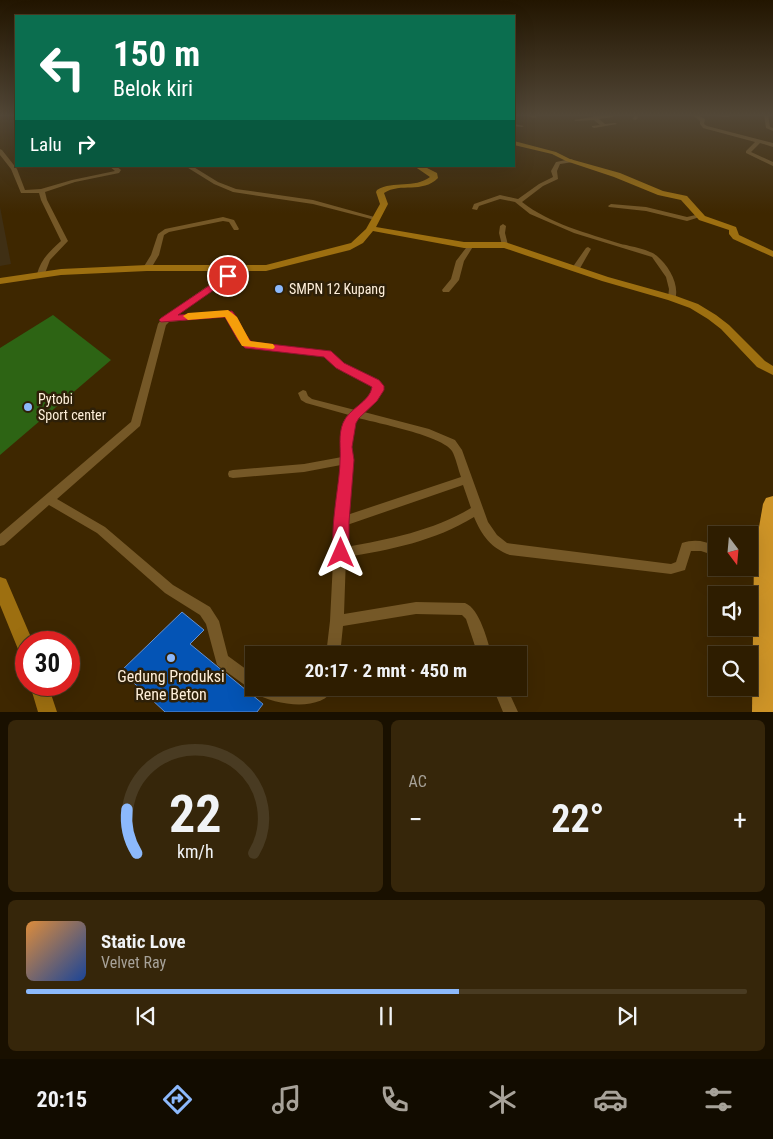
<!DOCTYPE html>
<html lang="id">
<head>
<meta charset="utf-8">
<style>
  :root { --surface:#2e1d00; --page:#36260a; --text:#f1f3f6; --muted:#a7a299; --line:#493b22; --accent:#8cb9fc }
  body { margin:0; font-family:"Roboto Condensed",sans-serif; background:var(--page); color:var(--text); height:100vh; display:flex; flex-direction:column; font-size:19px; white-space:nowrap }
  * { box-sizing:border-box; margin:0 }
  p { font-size:16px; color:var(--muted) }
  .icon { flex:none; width:28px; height:28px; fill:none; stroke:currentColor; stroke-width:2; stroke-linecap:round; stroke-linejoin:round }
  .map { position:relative; height:712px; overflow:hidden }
  .panel { display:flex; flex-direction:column; gap:8px; padding:8px; background:#191000; flex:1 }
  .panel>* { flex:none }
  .top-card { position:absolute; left:15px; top:15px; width:500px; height:152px; border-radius:0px; box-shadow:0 5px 20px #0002,0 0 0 1px var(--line); background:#0b6e4f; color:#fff; overflow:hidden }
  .needle { width:32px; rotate:164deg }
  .fabs { position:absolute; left:708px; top:526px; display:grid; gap:10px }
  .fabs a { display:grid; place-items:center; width:50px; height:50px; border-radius:0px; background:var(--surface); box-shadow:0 5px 20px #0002,0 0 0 1px var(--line); font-size:25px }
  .speed { position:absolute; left:15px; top:631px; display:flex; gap:10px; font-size:25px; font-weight:700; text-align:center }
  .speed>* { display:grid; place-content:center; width:65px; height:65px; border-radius:50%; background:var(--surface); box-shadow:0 5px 20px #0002,0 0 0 1px var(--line); line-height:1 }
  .speed .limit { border:8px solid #d22; background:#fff; color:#111 }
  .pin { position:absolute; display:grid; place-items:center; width:42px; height:42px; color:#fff; margin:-21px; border:2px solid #fff; border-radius:50%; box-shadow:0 1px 5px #0007 }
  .me { position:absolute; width:55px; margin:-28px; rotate:0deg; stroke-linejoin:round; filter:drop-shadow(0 0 4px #0008) }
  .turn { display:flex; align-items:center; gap:18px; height:105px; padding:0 15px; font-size:22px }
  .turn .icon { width:65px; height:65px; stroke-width:2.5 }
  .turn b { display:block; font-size:35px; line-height:42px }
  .then { display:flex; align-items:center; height:48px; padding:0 15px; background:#0003; gap:10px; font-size:19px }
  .big { font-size:38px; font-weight:700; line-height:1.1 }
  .panel .widget { flex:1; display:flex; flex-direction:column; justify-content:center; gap:8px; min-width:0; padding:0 18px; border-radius:8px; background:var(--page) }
  .panel .dial { align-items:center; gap:0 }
  .dial svg { height:130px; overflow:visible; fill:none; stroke:var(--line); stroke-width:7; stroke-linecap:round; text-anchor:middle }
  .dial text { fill:var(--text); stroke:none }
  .song { display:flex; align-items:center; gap:15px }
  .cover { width:60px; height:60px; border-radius:8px; background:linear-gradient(135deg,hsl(30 70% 55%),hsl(220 70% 35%)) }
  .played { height:5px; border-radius:2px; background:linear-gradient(90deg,var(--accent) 60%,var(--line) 60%) }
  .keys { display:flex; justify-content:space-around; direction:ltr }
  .heat { display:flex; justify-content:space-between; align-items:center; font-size:28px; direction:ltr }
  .panel .tiles { flex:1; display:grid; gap:8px; grid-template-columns:1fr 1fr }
  .widget:last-child { grid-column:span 2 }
  .trip { position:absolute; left:245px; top:646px; width:282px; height:50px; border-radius:0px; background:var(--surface); box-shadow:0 5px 20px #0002,0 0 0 1px var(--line); font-weight:700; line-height:50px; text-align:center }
  .dock { display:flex; height:80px; justify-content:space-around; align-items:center; background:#120c00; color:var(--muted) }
  .dock .icon { width:35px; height:35px }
  .dock .on { color:var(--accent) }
  .dock b { font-size:22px; color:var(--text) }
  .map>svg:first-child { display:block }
  .built { fill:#3f2f14 }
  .green { fill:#2d6414 }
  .building { fill:#0454b5; stroke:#6691d1 }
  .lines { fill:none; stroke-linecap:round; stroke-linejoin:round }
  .street { fill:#755827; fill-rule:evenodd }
  .secondary { fill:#9d6f10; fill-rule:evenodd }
  .highway { fill:#ce9427; fill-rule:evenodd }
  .route { fill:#e11d48; stroke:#92132f }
  .slow { fill:#f59e0b }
  .poi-dot { fill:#8cb9fc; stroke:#2e2008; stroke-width:2 }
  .labels { text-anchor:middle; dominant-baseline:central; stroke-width:5; stroke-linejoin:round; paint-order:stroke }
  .poi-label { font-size:14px; fill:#feefda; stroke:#2e2008; text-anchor:start }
  .near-poi-label { font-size:16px; fill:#feefda; stroke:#2e2008 }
</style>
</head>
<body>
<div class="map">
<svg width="773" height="712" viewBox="0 0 773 712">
  <rect width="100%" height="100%" fill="#3e2700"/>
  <path class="built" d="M0 207 11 264 0 266Z"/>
  <path class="green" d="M53 315 111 360 0 455V348Z"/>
  <path class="building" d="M182 612 204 630 190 644 263 704 257 712H165L121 671Z"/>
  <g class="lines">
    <path class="street" d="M525 114H531L537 117 533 118Z
      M593 114H597V116H613V117L599 119 605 124 615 123 617 124 594 128 592 127V126L600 125 594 120 576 121 574 120 593 117Z
      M635 114H639L637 119 635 120 633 119Z
      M691 114H696L705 119 704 124 707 126 773 143V147L760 143 751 152 773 162V166L746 153V151L755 142 703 128 700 124V121Z
      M700 114H718L730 116 728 117 702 115Z
      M764 114H768L770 127 773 128V131L766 128Z
      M514 124 524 126 522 127 514 126Z
      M0 149 2 150 17 169 25 190 41 189 72 180 115 171 109 166H116L121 170 119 173 75 182 45 192 47 200 68 241 50 260 44 276H41L37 274C41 259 50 251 61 241L41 200 39 193H21L11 169 0 155Z
      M571 159 573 160V162L560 164 557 171 558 179 543 186 522 202C550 224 587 233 621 244 630 246 651 250 657 256 669 266 680 285 675 300H669L668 298 669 289 666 277 652 257 574 233 530 214 515 202 500 199 479 206 477 210 472 209 474 204 500 195 518 199 539 184 553 177 551 171 556 162Z
      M185 166H192L218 182 236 189 313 200 378 218 375 220 313 204 233 192 214 184Z
      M611 204 646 207 687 217 700 214 703 216 687 221 646 211 609 207 608 206Z
      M223 217 234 220 239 229 238 230H234L229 222 223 221 169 232 164 235 159 255 150 270H147L143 268 151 255 158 234 165 229Z
      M503 224 506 226 505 233 508 245 505 247 502 245 499 233 500 226Z
      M471 243 474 245 464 261 459 280 449 292H443L442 290 451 279 456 261 469 244Z
      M588 247 591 249 579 270H573L572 268 586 248Z
      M236 266H239L243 268 174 317 231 311 246 337 251 343 330 352 349 368 378 381 383 390 376 400 364 412 429 429 455 440 462 450 488 522 497 535 507 543 671 564 676 562 682 543C695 539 704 541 716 546V556L701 551H691L685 570 671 574 510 555C491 548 482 536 474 517 435 541 390 550 346 557L344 614 416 602 465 603C480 609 487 640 492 655H478L466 619 462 615 416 614 343 626 340 655H326L330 621 335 522 341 465 304 472 233 478 229 477 228 474 229 471 233 470 304 464 342 457C341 444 340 425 349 415L306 403 301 400 298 393 303 390 306 391 308 396 312 399 355 410 370 396 373 390 371 385 343 372 325 356 246 347 238 339 226 316 169 322 166 325 140 426 57 499 105 527 173 585 210 607 219 621 228 656 254 675V688C260 688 268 686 274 688 287 692 308 701 319 688H334C323 712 277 706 254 693L253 691 217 665 206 624 200 615 165 593 97 533 49 505 4 545 0 546V534L131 422 158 324 162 318ZM358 418C377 423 443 436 452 451 456 458 458 469 461 477L347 515C349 498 351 481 352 463 353 450 347 428 358 418ZM463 485 471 508C432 531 390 539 346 547L347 525Z
      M749 557 768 563 770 567 768 571 764 572 749 567Z
      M493 688H507L518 712H503Z"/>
    <path class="secondary" d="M514 141 556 152 570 159 620 173 663 191 687 196 705 216 736 227 739 235 773 251V257L733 239 729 234V230L699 220 681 200 658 195 614 177 566 161 552 154 514 145Z
      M414 166H423L437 173 438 178C422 194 401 182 384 193L388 204 376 227 464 242H505L608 277 676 296 698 304 716 315 729 325 765 361 773 366V375L757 367 721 329 708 319 690 308 668 300 602 281 504 248H464L373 231 363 243 350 250 266 271H147L61 275 0 284V278L61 269 147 265H266L351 243 366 229 380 204 376 192 377 190C394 180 414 189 430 177Z
      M0 577 6 579 33 642H26V657L20 654 0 605Z
      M30 685H48L57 712H38Z"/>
    <path class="highway" d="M773 496V712H752L754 556 763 504 766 498Z"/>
  </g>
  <linearGradient id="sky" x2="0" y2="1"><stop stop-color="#221500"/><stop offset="0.54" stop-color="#524737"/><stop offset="1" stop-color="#524737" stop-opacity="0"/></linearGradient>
  <rect width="773" height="213" fill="url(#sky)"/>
  <path class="route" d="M228 273 233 276 231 278 178 315 232 311C240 320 243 334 252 342L331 351 344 363 379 380 384 386V390L377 401 359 418 356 423 352 447 354 460 349 522V553L347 558 341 560 336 558C327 539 340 484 340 461 341 448 338 435 343 423 349 408 370 402 372 387L336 368 324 357 245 348 238 340 225 317 161 322 159 320 161 318Z"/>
  <path class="slow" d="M228 310 237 317 250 341 273 344 275 347 273 349 242 346 225 317 188 320 183 316 188 313Z"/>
  <g class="poi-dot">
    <circle cx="279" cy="289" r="5"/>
    <circle cx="28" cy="407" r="5"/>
    <circle cx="171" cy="658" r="5"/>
  </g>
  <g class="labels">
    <g class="poi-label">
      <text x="289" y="289">SMPN 12 Kupang</text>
      <text x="38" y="399">Pytobi<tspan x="38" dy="16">Sport center</tspan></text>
    </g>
    <g class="near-poi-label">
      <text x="171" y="676">Gedung Produksi<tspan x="171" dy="18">Rene Beton</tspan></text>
    </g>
  </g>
</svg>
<div class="fabs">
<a><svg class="needle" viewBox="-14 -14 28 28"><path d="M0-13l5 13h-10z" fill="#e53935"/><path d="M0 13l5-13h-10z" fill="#a7a299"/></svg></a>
<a><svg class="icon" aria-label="sound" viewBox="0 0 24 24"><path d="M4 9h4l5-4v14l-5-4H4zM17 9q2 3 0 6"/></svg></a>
<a><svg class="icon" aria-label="search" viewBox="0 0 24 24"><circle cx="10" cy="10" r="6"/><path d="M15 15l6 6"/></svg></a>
</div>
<div class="speed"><div class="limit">30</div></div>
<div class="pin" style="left:228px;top:276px;background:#d93025"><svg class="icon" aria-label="arrive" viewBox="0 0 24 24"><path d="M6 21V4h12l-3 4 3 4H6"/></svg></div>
<svg class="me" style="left:341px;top:553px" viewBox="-20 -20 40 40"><path d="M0-17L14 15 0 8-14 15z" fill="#e11d48" stroke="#fff" stroke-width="4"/></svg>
<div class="trip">20:17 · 2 mnt · 450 m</div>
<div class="top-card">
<div class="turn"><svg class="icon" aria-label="left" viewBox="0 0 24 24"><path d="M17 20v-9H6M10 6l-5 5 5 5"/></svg><div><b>150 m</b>Belok kiri</div></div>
<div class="then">Lalu<svg class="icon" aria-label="right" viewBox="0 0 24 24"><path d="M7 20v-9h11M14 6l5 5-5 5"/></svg></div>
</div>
</div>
<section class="panel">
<div class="tiles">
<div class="widget dial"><svg viewBox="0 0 100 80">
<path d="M14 69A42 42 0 1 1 86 69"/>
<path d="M14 69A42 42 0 0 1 8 42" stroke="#8cb9fc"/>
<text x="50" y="56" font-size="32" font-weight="700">22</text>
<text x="50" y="72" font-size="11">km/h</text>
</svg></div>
<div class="widget"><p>AC</p>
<div class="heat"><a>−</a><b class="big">22°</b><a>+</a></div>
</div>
<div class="widget">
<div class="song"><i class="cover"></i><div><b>Static Love</b><p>Velvet Ray</p></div></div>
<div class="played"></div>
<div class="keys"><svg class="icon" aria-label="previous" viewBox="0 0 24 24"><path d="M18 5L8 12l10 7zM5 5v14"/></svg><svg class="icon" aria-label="pause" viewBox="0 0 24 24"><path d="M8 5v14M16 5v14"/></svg><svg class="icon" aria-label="next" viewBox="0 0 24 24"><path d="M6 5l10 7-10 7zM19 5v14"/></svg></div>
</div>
</div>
</section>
<nav class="dock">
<b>20:15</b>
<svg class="icon on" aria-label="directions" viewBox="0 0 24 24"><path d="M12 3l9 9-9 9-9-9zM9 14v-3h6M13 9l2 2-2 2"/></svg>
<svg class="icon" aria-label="music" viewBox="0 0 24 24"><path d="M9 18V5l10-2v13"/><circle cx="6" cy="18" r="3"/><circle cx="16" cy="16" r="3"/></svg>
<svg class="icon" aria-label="phone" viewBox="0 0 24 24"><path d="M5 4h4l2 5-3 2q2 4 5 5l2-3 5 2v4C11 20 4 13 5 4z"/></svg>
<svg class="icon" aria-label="climate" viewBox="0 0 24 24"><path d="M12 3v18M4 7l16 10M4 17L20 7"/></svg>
<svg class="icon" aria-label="car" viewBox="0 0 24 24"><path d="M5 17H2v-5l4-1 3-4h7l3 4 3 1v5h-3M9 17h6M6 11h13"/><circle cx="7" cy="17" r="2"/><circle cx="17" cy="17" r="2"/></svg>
<svg class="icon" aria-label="filters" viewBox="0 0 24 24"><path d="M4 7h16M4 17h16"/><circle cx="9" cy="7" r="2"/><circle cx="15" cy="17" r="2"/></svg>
</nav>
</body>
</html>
